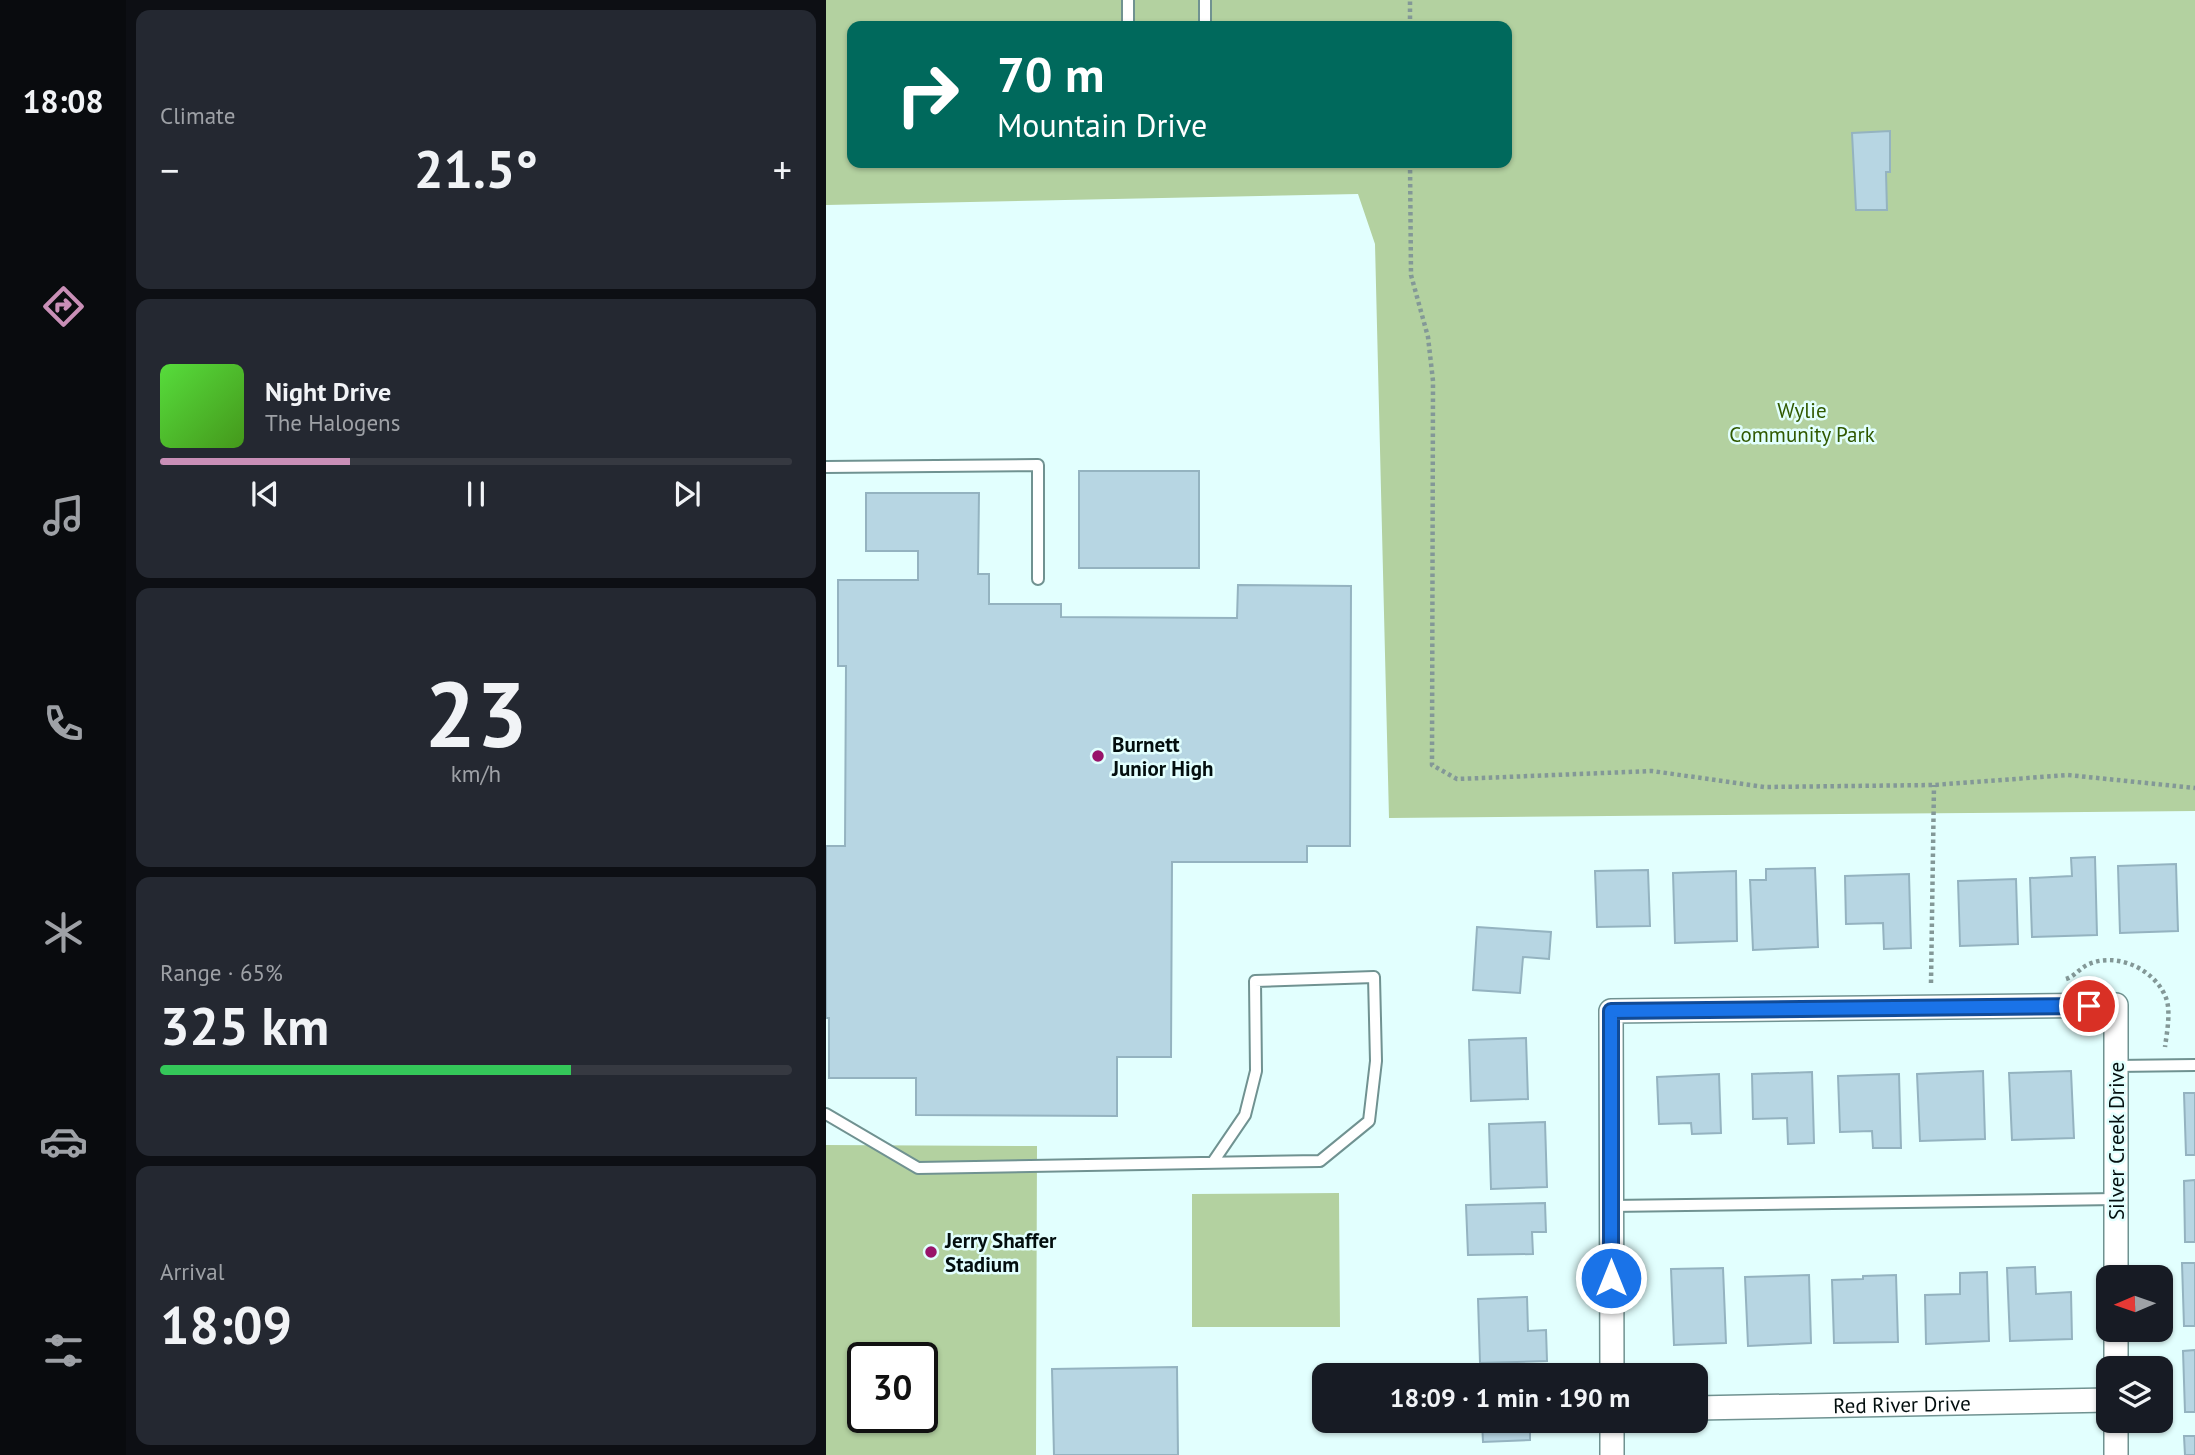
<!DOCTYPE html>
<html lang="en">
<head>
<meta charset="utf-8">
<style>
  :root { --surface:#171b24; --page:#242831; --text:#f1f3f6; --muted:#9ea1a6; --line:#363941; --accent:#c98fb7 }
  body { margin:0; font-family:"PT Sans",sans-serif; background:var(--page); color:var(--text); height:100vh; display:flex; flex-direction:column; font-size:26px; white-space:nowrap }
  * { box-sizing:border-box; margin:0 }
  p { font-size:23px; color:var(--muted) }
  .icon { flex:none; width:38px; height:38px; fill:none; stroke:currentColor; stroke-width:2; stroke-linecap:round; stroke-linejoin:round }
  .map { position:relative; flex:1; overflow:hidden }
  .panel { display:flex; flex-direction:column; gap:10px; padding:10px; background:#0d0f14; width:700px }
  .panel>* { flex:none }
  .banner { position:absolute; left:21px; top:21px; width:665px; height:147px; border-radius:14px; box-shadow:0 2px 5px #0004; background:#00695c; color:#fff; overflow:hidden }
  .needle { width:46px; rotate:268deg }
  .tools { position:absolute; left:1270px; top:1265px; display:grid; gap:14px }
  .tools a { display:grid; place-items:center; width:77px; height:77px; border-radius:14px; background:var(--surface); box-shadow:0 2px 5px #0004; font-size:35px }
  .speed { position:absolute; left:21px; top:1342px; display:flex; gap:14px; font-size:35px; font-weight:700; text-align:center }
  .speed>* { display:grid; place-content:center; width:91px; height:91px; border-radius:50%; background:var(--surface); box-shadow:0 2px 5px #0004; line-height:1 }
  .speed .limit { border:4px solid #111; border-radius:10px; background:#fff; color:#111 }
  .pin { position:absolute; display:grid; place-items:center; width:60px; height:60px; color:#fff; margin:-30px; border:4px solid #fff; border-radius:50%; box-shadow:0 2px 7px #0007 }
  .me { position:absolute; width:77px; margin:-38px; rotate:0deg; stroke-linejoin:round; filter:drop-shadow(0 0 5px #0008) }
  .turn { display:flex; align-items:center; gap:24px; height:147px; padding:0 35px; font-size:32px }
  .turn .icon { width:91px; height:91px; stroke-width:2.5 }
  .turn b { display:block; font-size:49px; line-height:60px }
  .big { font-size:52px; font-weight:800; line-height:1.1 }
  .panel .card { flex:1; display:flex; flex-direction:column; justify-content:center; gap:10px; min-width:0; padding:0 24px; border-radius:14px; background:var(--page) }
  .panel .dial { align-items:center; gap:0 }
  .dial b { font-size:91px; line-height:1 }
  .song { display:flex; align-items:center; gap:21px }
  .cover { width:84px; height:84px; border-radius:10px; background:linear-gradient(135deg,hsl(110 70% 55%),hsl(100 70% 35%)) }
  .played { height:7px; border-radius:4px; background:linear-gradient(90deg,var(--accent) 30%,var(--line) 30%) }
  .keys { display:flex; justify-content:space-around; direction:ltr }
  .heat { display:flex; justify-content:space-between; align-items:center; font-size:38px; direction:ltr }
  .charge { height:10px; border-radius:5px; background:linear-gradient(90deg,#34c759 65%,var(--line) 0) }
  .trip { position:absolute; left:486px; top:1363px; width:396px; height:70px; border-radius:14px; background:var(--surface); box-shadow:0 2px 5px #0004; font-weight:800; line-height:70px; text-align:center }
  main { display:flex; flex:1; min-height:0 }
  .tabs { display:flex; flex-direction:column; width:126px; justify-content:space-around; align-items:center; background:#090b0e; color:var(--muted) }
  .tabs .icon { width:49px; height:49px }
  .tabs .on { color:var(--accent) }
  .tabs b { font-size:32px; color:var(--text) }
  .map>svg:first-child { display:block }
  .green { fill:#b3d1a0; fill-rule:evenodd }
  .building { fill:#b7d6e3; stroke:#94b3c0; stroke-width:2 }
  .lines { fill:none; stroke-linecap:round; stroke-linejoin:round }
  .service-casing { stroke:#709291; stroke-width:14 }
  .minor-casing { stroke:#709291; stroke-width:26 }
  .path { stroke:#839897; stroke-width:4.5; stroke-dasharray:3.5 3.5; stroke-linecap:butt }
  .service { stroke:#fff; stroke-width:10 }
  .minor { stroke:#fff; stroke-width:23 }
  .route-casing { stroke:#114b97; stroke-width:18 }
  .route { stroke:#1a73e8; stroke-width:12 }
  .poi-dot { fill:#98146a; stroke:#e2fffe; stroke-width:2.5 }
  .labels { text-anchor:middle; dominant-baseline:central; stroke-width:5; stroke-linejoin:round; paint-order:stroke }
  .park-label { font-size:21px; fill:#305900; stroke:#e2fffe }
  .poi-label { font-size:21px; font-weight:bold; fill:#030e0e; stroke:#e2fffe; text-anchor:start }
  .street-label { font-size:21px; fill:#030e0e; stroke:#e2fffe }
</style>
</head>
<body>
<main>
<nav class="tabs">
<b>18:08</b>
<svg class="icon on" aria-label="directions" viewBox="0 0 24 24"><path d="M12 3l9 9-9 9-9-9zM9 14v-3h6M13 9l2 2-2 2"/></svg>
<svg class="icon" aria-label="music" viewBox="0 0 24 24"><path d="M9 18V5l10-2v13"/><circle cx="6" cy="18" r="3"/><circle cx="16" cy="16" r="3"/></svg>
<svg class="icon" aria-label="phone" viewBox="0 0 24 24"><path d="M5 4h4l2 5-3 2q2 4 5 5l2-3 5 2v4C11 20 4 13 5 4z"/></svg>
<svg class="icon" aria-label="climate" viewBox="0 0 24 24"><path d="M12 3v18M4 7l16 10M4 17L20 7"/></svg>
<svg class="icon" aria-label="car" viewBox="0 0 24 24"><path d="M5 17H2v-5l4-1 3-4h7l3 4 3 1v5h-3M9 17h6M6 11h13"/><circle cx="7" cy="17" r="2"/><circle cx="17" cy="17" r="2"/></svg>
<svg class="icon" aria-label="filters" viewBox="0 0 24 24"><path d="M4 7h16M4 17h16"/><circle cx="9" cy="7" r="2"/><circle cx="15" cy="17" r="2"/></svg>
</nav>
<section class="panel">
<div class="card"><p>Climate</p>
<div class="heat"><a>−</a><b class="big">21.5°</b><a>+</a></div>
</div>
<div class="card">
<div class="song"><i class="cover"></i><div><b>Night Drive</b><p>The Halogens</p></div></div>
<div class="played"></div>
<div class="keys"><svg class="icon" aria-label="previous" viewBox="0 0 24 24"><path d="M18 5L8 12l10 7zM5 5v14"/></svg><svg class="icon" aria-label="pause" viewBox="0 0 24 24"><path d="M8 5v14M16 5v14"/></svg><svg class="icon" aria-label="next" viewBox="0 0 24 24"><path d="M6 5l10 7-10 7zM19 5v14"/></svg></div>
</div>
<div class="card dial"><b>23</b><p>km/h</p></div>
<div class="card"><p>Range · 65%</p><b class="big">325 km</b><div class="charge"></div></div>
<div class="card"><p>Arrival</p><b class="big">18:09</b></div>
</section>
<div class="map">
<svg width="1369" height="1455" viewBox="0 0 1369 1455">
  <rect width="100%" height="100%" fill="#e2fffe"/>
  <path class="green" d="M0 0H1369V811L563 818 549 244 532 194 0 205ZM26 26H681V163H26Z
    M0 1145 211 1146 210 1455H0ZM37 1358H96V1418H37Z
    M513 1193 514 1327H366V1194Z"/>
  <path class="building" d="M1064 131V172H1060L1061 210H1030L1026 133Z
    M253 471H373V568H253Z
    M40 493H153L152 574H163V604H235V617L411 618 412 585 525 586 524 846H481V862H346L345 1057H291V1116L90 1115V1078H3V1018H0V846H19L20 666H12V580H92V551H40Z
    M1269 857 1271 935 1206 937 1204 878 1246 876 1245 858Z
    M1350 864 1352 931 1294 933 1292 866Z
    M989 868 992 947 927 950 924 880H940V869Z
    M822 870 824 926 771 927 769 871Z
    M910 871 911 941 849 943 847 873Z
    M1083 874 1085 948 1058 949 1057 923 1020 924 1019 876Z
    M1190 879 1192 944 1134 946 1132 881Z
    M651 927 725 932 723 959 697 957 694 993 647 990Z
    M700 1038 702 1099 645 1101 643 1040Z
    M1157 1071 1159 1139 1094 1141 1091 1074Z
    M1245 1071 1248 1138 1186 1140 1183 1073Z
    M986 1072 988 1143 962 1144 961 1118 927 1119 926 1074Z
    M893 1074 895 1133 866 1134 865 1123 833 1124 831 1077Z
    M1073 1074 1075 1148H1047L1046 1131 1014 1132 1012 1076Z
    M1358 1093H1369V1155H1360Z
    M719 1122 721 1187 665 1189 663 1124Z
    M1369 1180V1242H1359L1358 1181Z
    M719 1203 720 1232H706L707 1254 642 1255 640 1205Z
    M1356 1263H1369V1326H1358Z
    M1209 1267 1210 1294 1245 1292 1246 1339 1184 1341 1181 1268Z
    M897 1268 900 1343 848 1345 845 1269Z
    M1161 1272 1163 1341 1100 1344 1099 1295 1134 1294V1273Z
    M983 1275 985 1343 922 1346 919 1277Z
    M1070 1275 1072 1342 1008 1343 1006 1280 1037 1279V1276Z
    M701 1297 702 1331 720 1330 721 1361 654 1363 652 1299Z
    M1369 1350V1412H1359L1357 1351Z
    M351 1367 352 1455H228L226 1369Z
    M656 1421H704V1440L657 1442Z
    M1358 1436H1369V1455H1359Z"/>
  <g class="lines">
    <defs>
      <path id="service" d="M379 0V26
        M302 26V0
        M0 467 212 465V579
        M1290 1066 1369 1065
        M0 1114 92 1168 494 1161 543 1121 550 1061 548 977 429 981 430 1071 419 1115 387 1162
        M785 1206 1290 1199"/>
      <g id="minor">
        <path d="M1290 1368V1330"/>
        <path d="M786 1376 785 1011 1290 1005V1278"/>
        <path id="s1" d="M870 1408 1283 1400"/>
        <path d="M1290 1421V1455"/>
        <path d="M786 1455V1421"/>
      </g>
    </defs>
    <use href="#service" class="service-casing"/>
    <use href="#minor" class="minor-casing"/>
    <path class="path" d="M584 26V0
      M584 163 585 275 602 337 607 381 606 765 631 779 826 771 938 787 1108 785 1242 775 1369 788
      M1240 979C1249 976 1254 968 1263 964 1291 952 1329 969 1340 998 1345 1011 1341 1032 1339 1047
      M1105 983 1108 785"/>
    <use href="#service" class="service"/>
    <use href="#minor" class="minor"/>
  </g>
  <g class="lines">
    <defs>
      <path id="route" d="M785 1278V1011L1263 1006"/>
    </defs>
    <use href="#route" class="route-casing"/>
    <use href="#route" class="route"/>
  </g>
  <g class="poi-dot">
    <circle cx="272" cy="756" r="7"/>
    <circle cx="105" cy="1252" r="7"/>
  </g>
  <g class="labels">
    <g class="park-label">
      <text x="976" y="410">Wylie<tspan x="976" dy="24">Community Park</tspan></text>
    </g>
    <g class="poi-label">
      <text x="286" y="744">Burnett<tspan x="286" dy="24">Junior High</tspan></text>
      <text x="119" y="1240">Jerry Shaffer<tspan x="119" dy="24">Stadium</tspan></text>
    </g>
    <g class="street-label">
      <text transform="translate(1290 1141) rotate(-90)">Silver Creek Drive</text>
      <text stroke="none"><textPath href="#s1" startOffset="206">Red River Drive</textPath></text>
    </g>
  </g>
</svg>
<div class="tools">
<a><svg class="needle" viewBox="-14 -14 28 28"><path d="M0-13l5 13h-10z" fill="#e53935"/><path d="M0 13l5-13h-10z" fill="#9ea1a6"/></svg></a>
<a><svg class="icon" aria-label="layers" viewBox="0 0 24 24"><path d="M12 4l9 5-9 5-9-5zM3 14l9 5 9-5"/></svg></a>
</div>
<div class="speed"><div class="limit">30</div></div>
<div class="pin" style="left:1263px;top:1006px;background:#d93025"><svg class="icon" aria-label="arrive" viewBox="0 0 24 24"><path d="M6 21V4h12l-3 4 3 4H6"/></svg></div>
<svg class="me" style="left:785px;top:1278px" viewBox="-20 -20 40 40"><circle r="17" fill="#1a73e8" stroke="#fff" stroke-width="3"/><path d="M0-11L8 9 0 5-8 9z" fill="#fff"/></svg>
<div class="trip">18:09 · 1 min · 190 m</div>
<div class="banner">
<div class="turn"><svg class="icon" aria-label="right" viewBox="0 0 24 24"><path d="M7 20v-9h11M14 6l5 5-5 5"/></svg><div><b>70 m</b>Mountain Drive</div></div>
</div>
</div>
</main>
</body>
</html>
